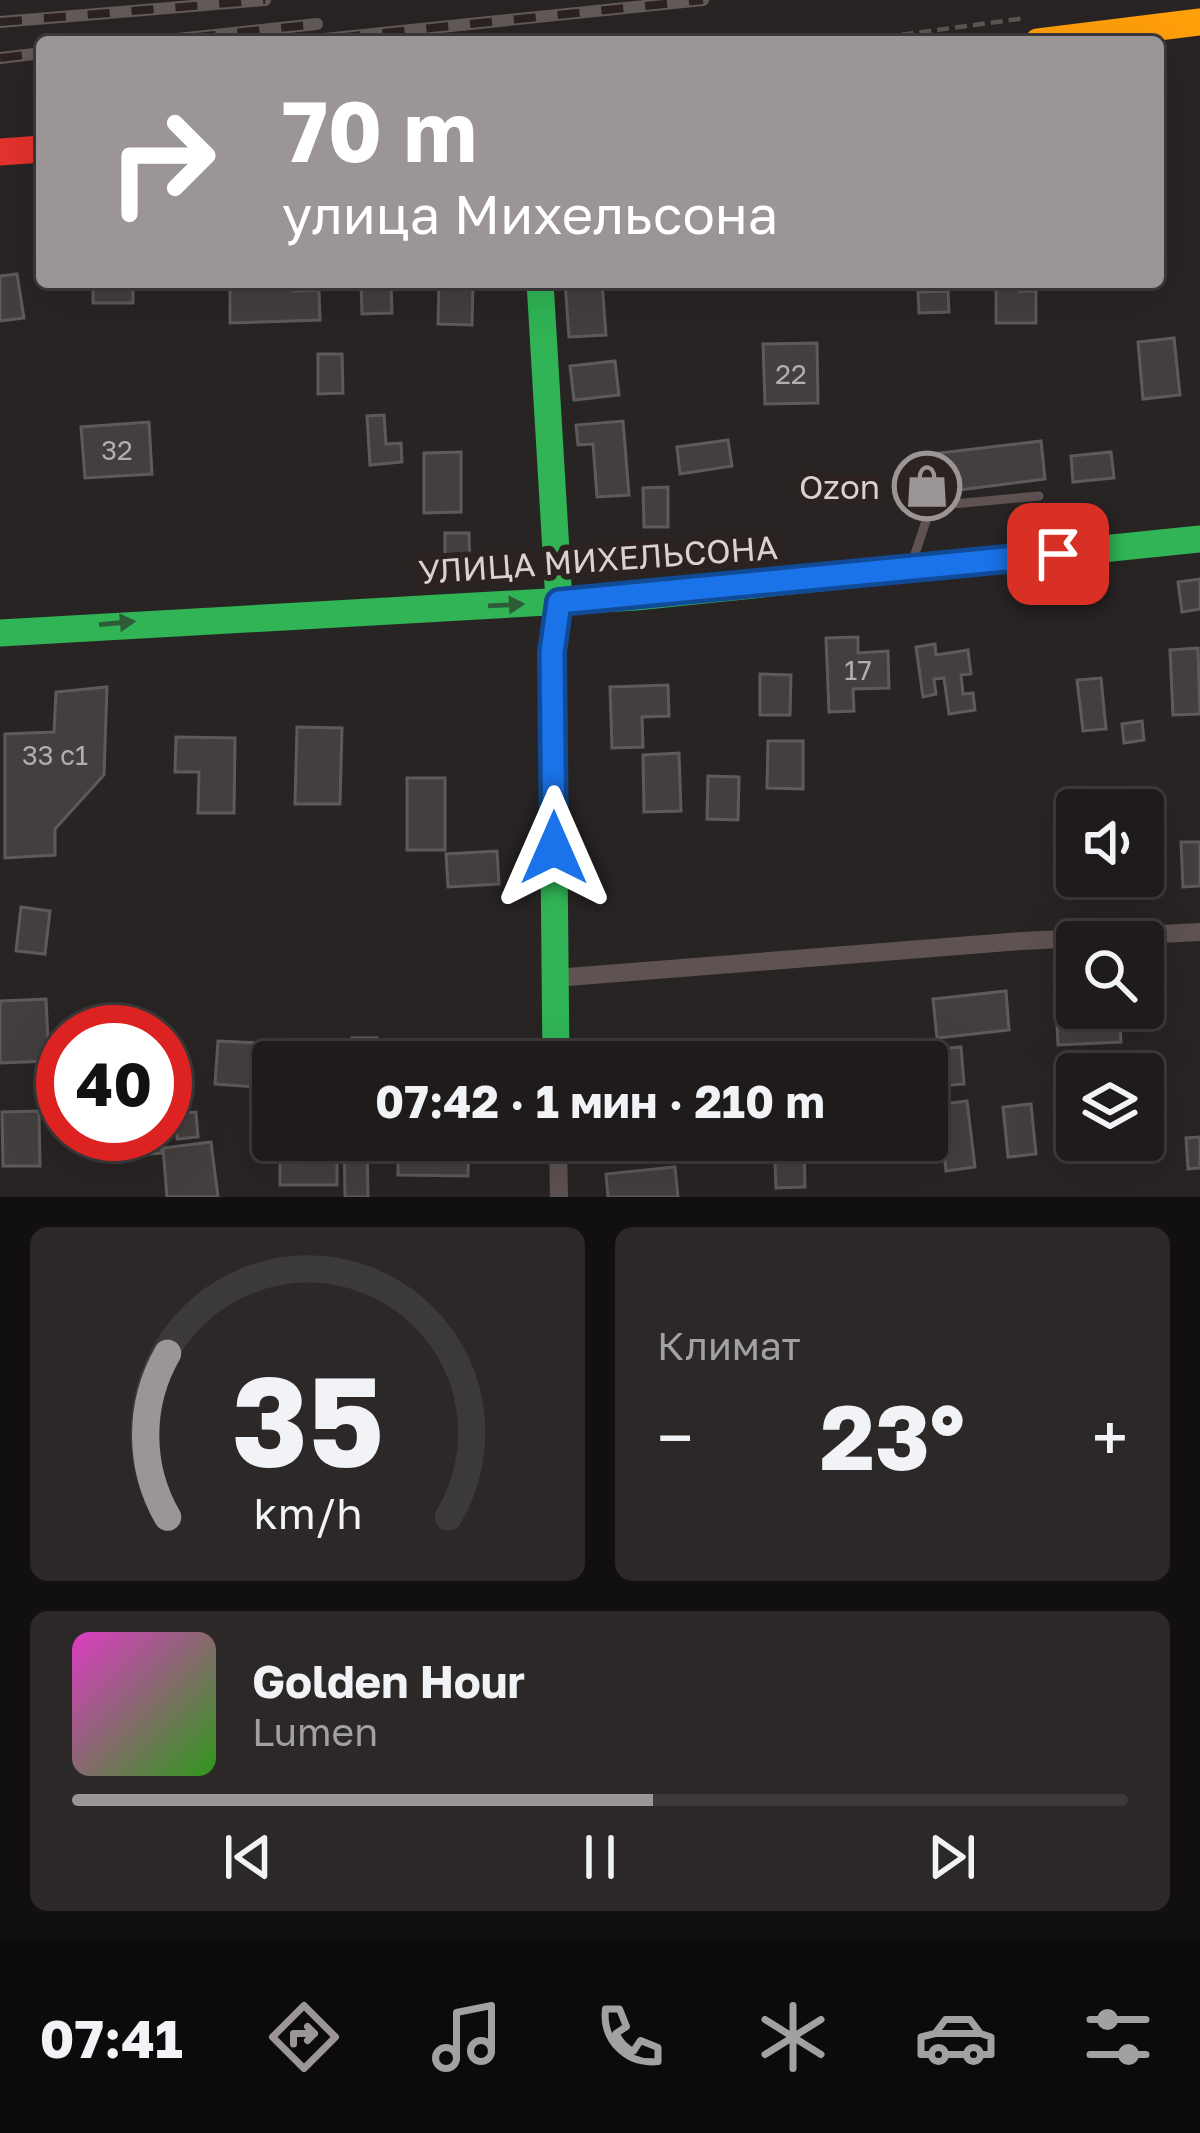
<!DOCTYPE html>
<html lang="ru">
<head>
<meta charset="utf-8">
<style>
  :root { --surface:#1f1b1b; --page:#2c2828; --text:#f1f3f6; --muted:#a1a1a3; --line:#3c393a; --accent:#9c9595 }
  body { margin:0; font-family:"Golos Text",sans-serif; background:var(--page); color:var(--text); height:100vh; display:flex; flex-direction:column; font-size:45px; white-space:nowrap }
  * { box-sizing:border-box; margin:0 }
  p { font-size:39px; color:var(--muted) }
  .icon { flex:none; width:66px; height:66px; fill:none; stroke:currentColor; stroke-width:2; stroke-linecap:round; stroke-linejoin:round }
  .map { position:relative; height:1197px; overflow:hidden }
  .side { display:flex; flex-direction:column; gap:30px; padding:30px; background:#110f0f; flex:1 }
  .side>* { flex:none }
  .hud { position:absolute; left:36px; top:36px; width:1128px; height:252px; border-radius:12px; box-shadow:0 12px 48px #0002,0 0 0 3px var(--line); background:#9c9595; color:#fff; overflow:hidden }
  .controls { position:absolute; left:1056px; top:789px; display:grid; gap:24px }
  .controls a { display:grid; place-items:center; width:108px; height:108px; border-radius:12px; background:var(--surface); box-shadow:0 12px 48px #0002,0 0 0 3px var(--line); font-size:60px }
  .speed { position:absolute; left:36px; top:1005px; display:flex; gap:24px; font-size:60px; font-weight:700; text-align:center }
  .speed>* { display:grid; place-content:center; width:156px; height:156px; border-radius:50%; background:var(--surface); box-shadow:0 12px 48px #0002,0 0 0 3px var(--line); line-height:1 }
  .speed .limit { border:18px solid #d22; background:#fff; color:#111 }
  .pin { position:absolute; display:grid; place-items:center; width:102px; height:102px; color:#fff; margin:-51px; border-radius:24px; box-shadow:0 6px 18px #0006 }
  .me { position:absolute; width:132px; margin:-66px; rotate:0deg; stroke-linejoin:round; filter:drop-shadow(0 0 9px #0008) }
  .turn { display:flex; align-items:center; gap:42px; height:252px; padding:0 48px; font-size:54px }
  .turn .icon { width:156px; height:156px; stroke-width:2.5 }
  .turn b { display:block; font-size:84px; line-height:102px }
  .big { font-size:90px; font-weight:700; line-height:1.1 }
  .side .widget { flex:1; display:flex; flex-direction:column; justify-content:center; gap:18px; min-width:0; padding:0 42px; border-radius:18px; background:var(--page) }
  .side .dial { align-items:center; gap:0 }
  .dial svg { height:312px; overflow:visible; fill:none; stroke:var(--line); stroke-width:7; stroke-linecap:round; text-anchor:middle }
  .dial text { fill:var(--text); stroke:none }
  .song { display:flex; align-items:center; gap:36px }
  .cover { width:144px; height:144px; border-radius:18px; background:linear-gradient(135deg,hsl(310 70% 55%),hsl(110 70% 35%)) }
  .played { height:12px; border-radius:6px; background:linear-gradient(90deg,var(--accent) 55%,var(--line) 55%) }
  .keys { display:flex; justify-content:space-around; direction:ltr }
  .heat { display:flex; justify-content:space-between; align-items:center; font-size:66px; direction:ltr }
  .side .tiles { flex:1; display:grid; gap:30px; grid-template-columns:1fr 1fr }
  .widget:last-child { grid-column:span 2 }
  .trip { position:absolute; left:252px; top:1041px; width:696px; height:120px; border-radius:12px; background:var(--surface); box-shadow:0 12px 48px #0002,0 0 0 3px var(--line); font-weight:700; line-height:120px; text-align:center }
  .tabs { display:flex; height:192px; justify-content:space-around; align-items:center; background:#0c0b0b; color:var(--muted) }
  .tabs .icon { width:84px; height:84px }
  .tabs .current { color:var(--accent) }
  .tabs b { font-size:54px; color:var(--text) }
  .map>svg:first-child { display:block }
  .building { fill:#443f3f; stroke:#5f5a5a; stroke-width:3 }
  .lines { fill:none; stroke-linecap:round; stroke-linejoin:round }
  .path { stroke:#5d5454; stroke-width:4.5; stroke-dasharray:12 6; stroke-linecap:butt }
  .lane { stroke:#5e5252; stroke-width:9 }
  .street { stroke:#5e5252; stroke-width:18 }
  .fast { stroke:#30b455; stroke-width:27 }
  .slow { stroke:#ff9f0a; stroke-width:27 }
  .jam { stroke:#e5322d; stroke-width:27 }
  .rail-casing { stroke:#615a59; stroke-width:12 }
  .rail { stroke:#2c2221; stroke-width:8; stroke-dasharray:22; stroke-linecap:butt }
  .oneway { fill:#2e5c36 }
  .route-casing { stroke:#114b97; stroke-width:30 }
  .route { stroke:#1a73e8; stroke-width:21 }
  .labels { text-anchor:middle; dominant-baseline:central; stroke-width:12; stroke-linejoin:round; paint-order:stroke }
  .number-label { font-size:27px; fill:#b4adad }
  .poi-label { font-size:33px; fill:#dad2d2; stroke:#2c2221; text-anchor:end }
  .street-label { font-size:33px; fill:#dad2d2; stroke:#2c2221 }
</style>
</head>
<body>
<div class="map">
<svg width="1200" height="1197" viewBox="0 0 1200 1197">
  <rect width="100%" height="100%" fill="#292424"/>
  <path class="building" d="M17 274 24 318 0 321V276Z
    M93 282H133V303H93Z
    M256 282H294L293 291 319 290 320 320 230 323V287L256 285Z
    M361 282H391L392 313 362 314Z
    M439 282H473L472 325 438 324Z
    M565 282H602L606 335 569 337Z
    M996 282H1020V291H1036V323H996Z
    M948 291 949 312 919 313 918 292Z
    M1174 338 1180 395 1143 399 1138 342Z
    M817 343 818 403 765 404 763 344Z
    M318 354H342L343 393 318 394Z
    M615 361 619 395 574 400 570 366Z
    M384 415 386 444 401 443 402 462 370 465 367 416Z
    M623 421 629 495 597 497 593 444 578 445 576 425Z
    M149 422 152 474 85 478 81 427Z
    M728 440 732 466 680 474 677 447Z
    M1041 441 1045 479 919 495 914 456Z
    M461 452V512L424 513V453Z
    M1111 452 1114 478 1073 482 1071 456Z
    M668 487V527H644L643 488Z
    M445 533H469L470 572 445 573Z
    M1200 579V609L1182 612 1178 582Z
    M858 637V653L888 651 889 688 853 689 854 711 829 712 826 638Z
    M935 644 936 655 968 650 971 674 961 675 963 694 973 693 975 710 949 714 944 678 934 679 936 694 923 697 916 647Z
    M1198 648 1200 714 1173 715 1170 650Z
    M760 674 791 675 790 715H760Z
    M1101 678 1106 729 1083 731 1077 680Z
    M668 685 669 716 642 717 643 747 612 748 610 687Z
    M107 687 104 775 55 829V855L5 858V734L54 732 56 692Z
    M1142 721 1144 740 1124 743 1122 724Z
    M297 727 342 728 340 804H295Z
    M176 737 235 738 234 813H198L199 772H175Z
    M768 741H803V789L767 788Z
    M679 753 681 811 644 812 643 755Z
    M708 776 739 777 738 820 707 819Z
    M407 778H445V850H407Z
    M1181 842H1200V886L1183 887Z
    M497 851 499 884 448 887 446 854Z
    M21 907 50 911 45 954 16 951Z
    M1006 991 1009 1030 937 1038 933 999Z
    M46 999 49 1061 0 1063V1001Z
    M1077 1005V1008H1119L1121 1042 1058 1045 1056 1006Z
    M352 1038H377L376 1062H352Z
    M218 1041 259 1043 256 1087 215 1084Z
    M961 1047 964 1084 927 1087V1062H887L886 1054Z
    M967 1101 975 1167 946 1171 941 1126 927 1128V1106Z
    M1031 1104 1036 1154 1008 1157 1003 1107Z
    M39 1111 40 1166H3L2 1112Z
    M196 1112 198 1137 177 1139 176 1121 184 1120 183 1113Z
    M1077 1117V1140H1127L1129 1157 1079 1162 1075 1118Z
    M132 1134H160L162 1153 136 1155Z
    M1200 1137V1168L1188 1169 1186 1138Z
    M280 1140H337V1185H280Z
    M344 1140H367L368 1197H345Z
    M398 1140H469L468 1176 398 1175Z
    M774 1140H804L805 1187 776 1188Z
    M211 1142 218 1197H167L163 1148Z
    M675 1167 678 1197H608L606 1174Z"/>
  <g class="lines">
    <path class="path" d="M848 42 1026 18"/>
    <path class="lane" d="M910 569 931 506 1039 496"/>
    <path class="street" d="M555 978 1022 941 1200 932
      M558 1140 559 1197"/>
    <path class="fast" d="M540 282 559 602 552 652 556 1062
      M0 633 636 597 1200 539"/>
    <path class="slow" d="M1038 42 1200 22"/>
    <path class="jam" d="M0 152 42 149"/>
    <defs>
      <path id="rail" d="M0 22 265 0
        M150 42 317 24
        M295 42 703 0
        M0 58 42 53"/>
    </defs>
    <use href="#rail" class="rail-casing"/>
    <use href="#rail" class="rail"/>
  </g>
  <defs><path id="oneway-solid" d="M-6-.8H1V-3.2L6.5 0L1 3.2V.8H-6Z" transform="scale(3)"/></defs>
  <g class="oneway">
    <use href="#oneway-solid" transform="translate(506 605) rotate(-3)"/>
    <use href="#oneway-solid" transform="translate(117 623) rotate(-5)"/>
  </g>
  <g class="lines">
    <defs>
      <path id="route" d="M554 848 552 652 559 602 1058 554"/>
    </defs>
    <use href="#route" class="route-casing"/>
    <use href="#route" class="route"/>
  </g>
  <defs>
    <symbol id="shop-ring" viewBox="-11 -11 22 22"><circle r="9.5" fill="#2c2221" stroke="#9c9595" stroke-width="1.5"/><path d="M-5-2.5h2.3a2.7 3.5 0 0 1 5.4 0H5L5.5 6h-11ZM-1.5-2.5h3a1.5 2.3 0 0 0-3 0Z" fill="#9c9595"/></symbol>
  </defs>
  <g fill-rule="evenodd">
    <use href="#shop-ring" x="889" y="448" width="76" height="76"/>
  </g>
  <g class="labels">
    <g class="number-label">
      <text x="791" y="374">22</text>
      <text x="117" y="450">32</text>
      <text x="858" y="670">17</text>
      <text x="55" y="755">33 с1</text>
    </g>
    <g class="poi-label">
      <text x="880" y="486">Ozon</text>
    </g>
    <g class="street-label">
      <text transform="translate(598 559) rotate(-4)">УЛИЦА МИХЕЛЬСОНА</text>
    </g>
  </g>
</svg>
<div class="controls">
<a><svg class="icon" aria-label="sound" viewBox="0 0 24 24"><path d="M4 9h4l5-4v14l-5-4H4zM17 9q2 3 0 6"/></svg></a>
<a><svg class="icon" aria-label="search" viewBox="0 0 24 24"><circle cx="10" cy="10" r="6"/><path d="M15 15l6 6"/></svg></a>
<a><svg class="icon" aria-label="layers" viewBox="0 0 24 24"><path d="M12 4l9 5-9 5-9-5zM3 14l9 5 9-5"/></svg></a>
</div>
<div class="speed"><div class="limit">40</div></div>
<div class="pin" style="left:1058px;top:554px;background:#d93025"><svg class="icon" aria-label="arrive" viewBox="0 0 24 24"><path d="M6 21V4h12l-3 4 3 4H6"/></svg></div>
<svg class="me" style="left:554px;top:848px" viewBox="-20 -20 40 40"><path d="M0-17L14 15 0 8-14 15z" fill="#1a73e8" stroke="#fff" stroke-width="4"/></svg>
<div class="trip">07:42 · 1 мин · 210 m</div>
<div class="hud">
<div class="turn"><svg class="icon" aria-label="right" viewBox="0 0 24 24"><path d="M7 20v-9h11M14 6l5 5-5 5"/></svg><div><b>70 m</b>улица Михельсона</div></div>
</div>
</div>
<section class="side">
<div class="tiles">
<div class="widget dial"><svg viewBox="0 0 100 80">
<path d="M14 69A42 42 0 1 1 86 69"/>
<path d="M14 69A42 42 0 0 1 14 27" stroke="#9c9595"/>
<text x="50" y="56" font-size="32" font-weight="700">35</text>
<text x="50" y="72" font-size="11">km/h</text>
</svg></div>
<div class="widget"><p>Климат</p>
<div class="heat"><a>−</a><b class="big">23°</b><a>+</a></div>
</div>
<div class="widget">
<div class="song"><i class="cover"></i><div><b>Golden Hour</b><p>Lumen</p></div></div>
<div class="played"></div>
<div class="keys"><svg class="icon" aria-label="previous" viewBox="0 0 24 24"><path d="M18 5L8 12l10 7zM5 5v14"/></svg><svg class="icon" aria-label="pause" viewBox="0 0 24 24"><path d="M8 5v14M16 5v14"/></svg><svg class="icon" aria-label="next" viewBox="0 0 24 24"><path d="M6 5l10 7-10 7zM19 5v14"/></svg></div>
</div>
</div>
</section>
<nav class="tabs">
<b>07:41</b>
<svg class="icon current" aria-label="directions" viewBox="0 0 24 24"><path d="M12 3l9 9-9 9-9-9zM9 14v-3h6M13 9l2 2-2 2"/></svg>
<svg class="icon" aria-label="music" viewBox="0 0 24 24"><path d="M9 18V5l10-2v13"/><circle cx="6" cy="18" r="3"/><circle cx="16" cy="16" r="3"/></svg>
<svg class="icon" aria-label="phone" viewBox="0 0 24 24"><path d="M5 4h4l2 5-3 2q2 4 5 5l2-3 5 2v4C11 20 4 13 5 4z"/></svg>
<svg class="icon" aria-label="climate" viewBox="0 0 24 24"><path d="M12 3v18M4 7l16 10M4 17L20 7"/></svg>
<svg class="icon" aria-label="car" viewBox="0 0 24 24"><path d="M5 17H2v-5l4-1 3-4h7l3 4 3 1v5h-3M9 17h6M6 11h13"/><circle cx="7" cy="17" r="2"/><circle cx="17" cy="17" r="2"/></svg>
<svg class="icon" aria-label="filters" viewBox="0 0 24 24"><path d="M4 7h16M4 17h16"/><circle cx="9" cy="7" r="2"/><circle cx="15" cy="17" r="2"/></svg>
</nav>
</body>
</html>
